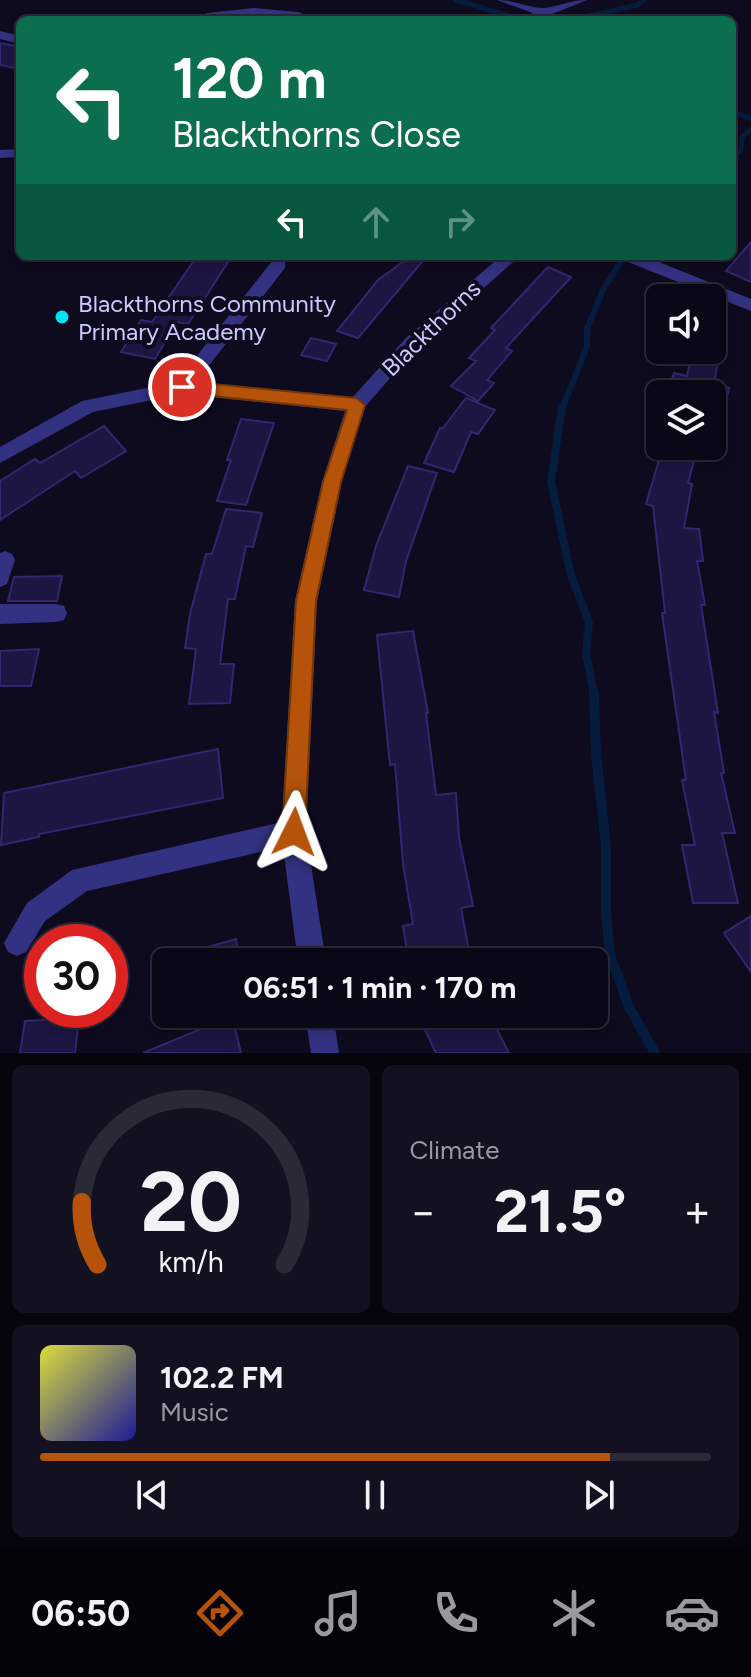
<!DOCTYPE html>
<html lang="en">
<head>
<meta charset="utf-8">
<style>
  :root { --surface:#0a0817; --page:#131120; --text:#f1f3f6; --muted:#999aa1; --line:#2a2936; --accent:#b45309 }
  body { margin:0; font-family:Figtree,sans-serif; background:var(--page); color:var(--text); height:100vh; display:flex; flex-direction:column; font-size:30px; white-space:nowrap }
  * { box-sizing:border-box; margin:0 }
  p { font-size:26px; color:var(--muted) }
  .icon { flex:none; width:44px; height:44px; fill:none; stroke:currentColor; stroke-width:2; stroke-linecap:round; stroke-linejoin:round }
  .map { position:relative; height:1053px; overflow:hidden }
  .side { display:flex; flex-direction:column; gap:12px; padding:12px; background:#06040d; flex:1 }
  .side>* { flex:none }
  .banner { position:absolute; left:16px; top:16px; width:720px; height:244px; border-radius:12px; box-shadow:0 4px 12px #0003,0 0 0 2px var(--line); background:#0b6e4f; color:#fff; overflow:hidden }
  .controls { position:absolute; left:646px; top:284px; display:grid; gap:16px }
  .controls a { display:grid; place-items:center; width:80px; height:80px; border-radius:12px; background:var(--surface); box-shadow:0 4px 12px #0003,0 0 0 2px var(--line); font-size:40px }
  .speed { position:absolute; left:24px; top:924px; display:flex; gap:16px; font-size:40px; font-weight:700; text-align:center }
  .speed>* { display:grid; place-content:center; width:104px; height:104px; border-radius:50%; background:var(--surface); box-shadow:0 4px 12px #0003,0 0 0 2px var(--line); line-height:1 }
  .speed .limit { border:12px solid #d22; background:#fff; color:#111 }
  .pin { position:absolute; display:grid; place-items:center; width:68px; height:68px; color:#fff; margin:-34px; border:4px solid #fff; border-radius:50%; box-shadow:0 2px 8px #0007 }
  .me { position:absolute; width:88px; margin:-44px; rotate:3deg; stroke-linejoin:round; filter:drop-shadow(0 0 6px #0008) }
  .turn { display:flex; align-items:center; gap:28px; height:168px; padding:0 24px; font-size:36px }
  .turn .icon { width:104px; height:104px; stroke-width:2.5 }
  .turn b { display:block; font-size:56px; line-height:68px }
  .lanes { display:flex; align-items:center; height:76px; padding:0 24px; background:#0003; justify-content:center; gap:40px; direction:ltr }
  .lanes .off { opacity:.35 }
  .big { font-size:60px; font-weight:700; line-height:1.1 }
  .side .card { flex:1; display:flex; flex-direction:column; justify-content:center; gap:12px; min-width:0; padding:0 28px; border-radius:12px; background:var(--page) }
  .side .dial { align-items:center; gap:0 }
  .dial svg { height:208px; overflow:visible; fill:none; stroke:var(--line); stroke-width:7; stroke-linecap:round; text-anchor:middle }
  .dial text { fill:var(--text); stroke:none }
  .song { display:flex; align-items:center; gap:24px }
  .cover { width:96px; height:96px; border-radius:12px; background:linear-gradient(135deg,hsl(60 70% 55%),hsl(240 70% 35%)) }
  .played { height:8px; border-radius:4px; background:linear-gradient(90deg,var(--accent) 85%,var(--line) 85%) }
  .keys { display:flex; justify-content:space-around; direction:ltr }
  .heat { display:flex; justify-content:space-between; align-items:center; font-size:44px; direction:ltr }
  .side .tiles { flex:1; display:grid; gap:12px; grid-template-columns:1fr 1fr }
  .card:last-child { grid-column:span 2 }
  .trip { position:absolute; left:152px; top:948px; width:456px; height:80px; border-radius:12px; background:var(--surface); box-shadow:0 4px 12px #0003,0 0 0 2px var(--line); font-weight:700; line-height:80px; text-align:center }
  .tab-bar { display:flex; height:128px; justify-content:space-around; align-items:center; background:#040309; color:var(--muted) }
  .tab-bar .icon { width:56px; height:56px }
  .tab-bar .current { color:var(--accent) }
  .tab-bar b { font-size:36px; color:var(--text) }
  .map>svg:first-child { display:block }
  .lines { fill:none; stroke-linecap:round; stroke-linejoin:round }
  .stream-far3 { stroke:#051c3e; stroke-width:5 }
  .stream-far2 { stroke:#051c3e; stroke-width:6 }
  .stream-far1 { stroke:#051c3e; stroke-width:8 }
  .stream { stroke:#051c3e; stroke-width:10 }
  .building { fill:#1d1542; stroke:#32266f; stroke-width:2 }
  .minor { fill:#333282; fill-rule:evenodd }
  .route { fill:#b45309; stroke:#753606; stroke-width:2 }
  .poi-dot { fill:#00e3f4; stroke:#0e0b1f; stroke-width:3 }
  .labels { text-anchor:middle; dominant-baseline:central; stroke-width:8; stroke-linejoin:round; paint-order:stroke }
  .poi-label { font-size:24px; fill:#cdc9ff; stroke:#0e0b1f; text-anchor:start }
  .street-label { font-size:24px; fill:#cdc9ff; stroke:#0e0b1f }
</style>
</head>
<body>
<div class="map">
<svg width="751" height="1053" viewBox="0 0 751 1053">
  <rect width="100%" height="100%" fill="#0e0b1f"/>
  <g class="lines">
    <path class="stream-far3" d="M456 0 523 20
      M571 20 637 5 644 0
      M732 112 751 118
      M732 158 741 150 742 137 751 129"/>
    <path class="stream-far2" d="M562 409 587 347V329L603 290 624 256"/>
    <path class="stream-far1" d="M562 407 551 481 571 576 589 622 586 653 594 695"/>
    <path class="stream" d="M594 693 596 754 606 846V913L610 955 629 1007 655 1053"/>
  </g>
  <path class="building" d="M0 43 20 47V69L0 65Z
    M751 242V282L726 271Z
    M197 256H232L188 324 177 322 155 359 121 352 141 320 152 322Z
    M411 256H427L358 338 337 331 378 280Z
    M548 267 571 277 506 348 512 351 487 380 494 383 478 401 451 386 476 361 469 358 495 330 491 328Z
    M311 338 336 344 327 361 301 355Z
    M693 350H720L714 384 729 388 728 394H667L674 373 687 376Z
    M466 398 495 410 478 434 471 432 454 472 424 463 440 428H443Z
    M241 419 274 423 246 505 217 501 231 460H227Z
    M104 426 126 451 81 478 75 471 0 520V481L35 459 40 463Z
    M663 446 697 450 688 483 692 484 684 528 699 529 703 561H697L705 605H701L718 713 714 712 724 773H721L735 833H722L738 903H693L682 845H695L682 780H686L662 613H665L653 506 646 504Z
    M408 466 437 473 406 561 399 597 364 590 376 546Z
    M226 509 262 513 253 547 246 546 235 599H228L220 664H234L230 703 189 704 196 649 185 648 190 614 206 554H212Z
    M62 576 57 601H8L14 577Z
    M413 631 428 713H426L436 795 456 793 459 838 473 906 461 908 471 962H409L403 926 413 924 403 864 395 764 390 765 377 635Z
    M39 649 31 686H0V651Z
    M218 749 223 798 39 834V837L1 845 4 793Z
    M751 916V972L724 933Z
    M236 939 239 962H177L176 956Z
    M451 1014H489L509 1053H436L425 1030Z
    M232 1016 241 1053H143Z
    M79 1018 75 1053H20L25 1021Z"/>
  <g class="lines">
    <path class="minor" d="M497 0C514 0 529 8 542 8 555 8 570 0 587 0L537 20H523L533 13Z
      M253 8 298 12 320 20 253 14 186 20 208 13Z
      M0 31 20 36V44L0 39Z
      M20 149V157L0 158V150Z
      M501 256H520L418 346 364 408 342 482 317 601 306 832 326 962H298L283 847 87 891 45 921 26 952 17 956 8 952 4 943 27 903 72 870 282 822 295 601 322 482 345 411 182 394 93 412 0 463V447L82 401 176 382 273 260H285V268L196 382 352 398 406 338Z
      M621 256H644L751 299V311L623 260Z
      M5 551 12 554 15 560 7 584 0 587V553Z
      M0 604H56L64 606 67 613 64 620 56 622 0 624Z
      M305 1014H333L339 1053H311Z"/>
  </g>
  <path class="route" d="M182 381 356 398 365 405 341 482 316 601 305 832 302 840 294 843 286 840 282 832 296 601 323 482 347 410 182 393 174 387Z"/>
  <circle class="poi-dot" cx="62" cy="317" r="8"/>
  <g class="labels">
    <g class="poi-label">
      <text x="78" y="303">Blackthorns Community<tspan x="78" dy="28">Primary Academy</tspan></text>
    </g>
    <g class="street-label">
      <text transform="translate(431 328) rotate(-44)">Blackthorns</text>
    </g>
  </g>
</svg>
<div class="controls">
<a><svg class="icon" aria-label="sound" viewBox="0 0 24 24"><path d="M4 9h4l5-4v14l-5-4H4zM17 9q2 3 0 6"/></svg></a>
<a><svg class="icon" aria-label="layers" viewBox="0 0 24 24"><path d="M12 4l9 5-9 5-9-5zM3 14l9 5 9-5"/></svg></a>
</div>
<div class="speed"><div class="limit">30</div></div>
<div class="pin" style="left:182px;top:387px;background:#d93025"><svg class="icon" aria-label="arrive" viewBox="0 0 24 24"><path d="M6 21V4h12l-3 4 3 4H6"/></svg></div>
<svg class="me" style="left:294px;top:832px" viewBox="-20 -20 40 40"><path d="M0-17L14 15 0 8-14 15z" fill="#b45309" stroke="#fff" stroke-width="4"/></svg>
<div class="trip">06:51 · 1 min · 170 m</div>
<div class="banner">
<div class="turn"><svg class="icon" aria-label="left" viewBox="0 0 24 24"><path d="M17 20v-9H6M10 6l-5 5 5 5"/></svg><div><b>120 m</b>Blackthorns Close</div></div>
<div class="lanes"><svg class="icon" aria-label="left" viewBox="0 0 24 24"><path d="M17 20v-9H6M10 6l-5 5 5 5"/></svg><svg class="icon off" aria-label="ahead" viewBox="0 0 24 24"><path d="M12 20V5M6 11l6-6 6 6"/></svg><svg class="icon off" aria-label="right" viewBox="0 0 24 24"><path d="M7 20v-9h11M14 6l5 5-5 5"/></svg></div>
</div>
</div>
<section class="side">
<div class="tiles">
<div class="card dial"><svg viewBox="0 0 100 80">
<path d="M14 69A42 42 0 1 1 86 69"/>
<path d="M14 69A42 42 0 0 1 8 45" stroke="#b45309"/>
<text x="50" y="56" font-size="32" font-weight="700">20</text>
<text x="50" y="72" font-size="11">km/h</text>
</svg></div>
<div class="card"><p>Climate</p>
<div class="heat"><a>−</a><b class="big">21.5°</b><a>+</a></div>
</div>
<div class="card">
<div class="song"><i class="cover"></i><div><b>102.2 FM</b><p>Music</p></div></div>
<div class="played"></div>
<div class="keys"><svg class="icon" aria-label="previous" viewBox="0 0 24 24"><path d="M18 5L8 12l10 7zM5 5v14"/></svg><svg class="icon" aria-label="pause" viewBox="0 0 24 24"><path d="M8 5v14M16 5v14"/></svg><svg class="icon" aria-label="next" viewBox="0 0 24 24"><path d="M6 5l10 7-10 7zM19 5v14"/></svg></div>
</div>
</div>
</section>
<nav class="tab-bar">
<b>06:50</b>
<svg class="icon current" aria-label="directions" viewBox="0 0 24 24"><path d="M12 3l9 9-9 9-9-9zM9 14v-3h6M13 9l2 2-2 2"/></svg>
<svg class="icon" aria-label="music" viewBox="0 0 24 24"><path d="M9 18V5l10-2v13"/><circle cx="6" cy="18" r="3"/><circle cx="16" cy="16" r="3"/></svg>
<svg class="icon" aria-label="phone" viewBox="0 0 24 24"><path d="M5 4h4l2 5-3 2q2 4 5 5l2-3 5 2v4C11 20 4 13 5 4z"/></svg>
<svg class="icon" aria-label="climate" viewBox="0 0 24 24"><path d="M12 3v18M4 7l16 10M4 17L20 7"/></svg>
<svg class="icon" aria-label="car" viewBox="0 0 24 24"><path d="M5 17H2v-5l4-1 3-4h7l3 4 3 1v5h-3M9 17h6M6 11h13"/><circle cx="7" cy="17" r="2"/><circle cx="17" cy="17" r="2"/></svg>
</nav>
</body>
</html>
